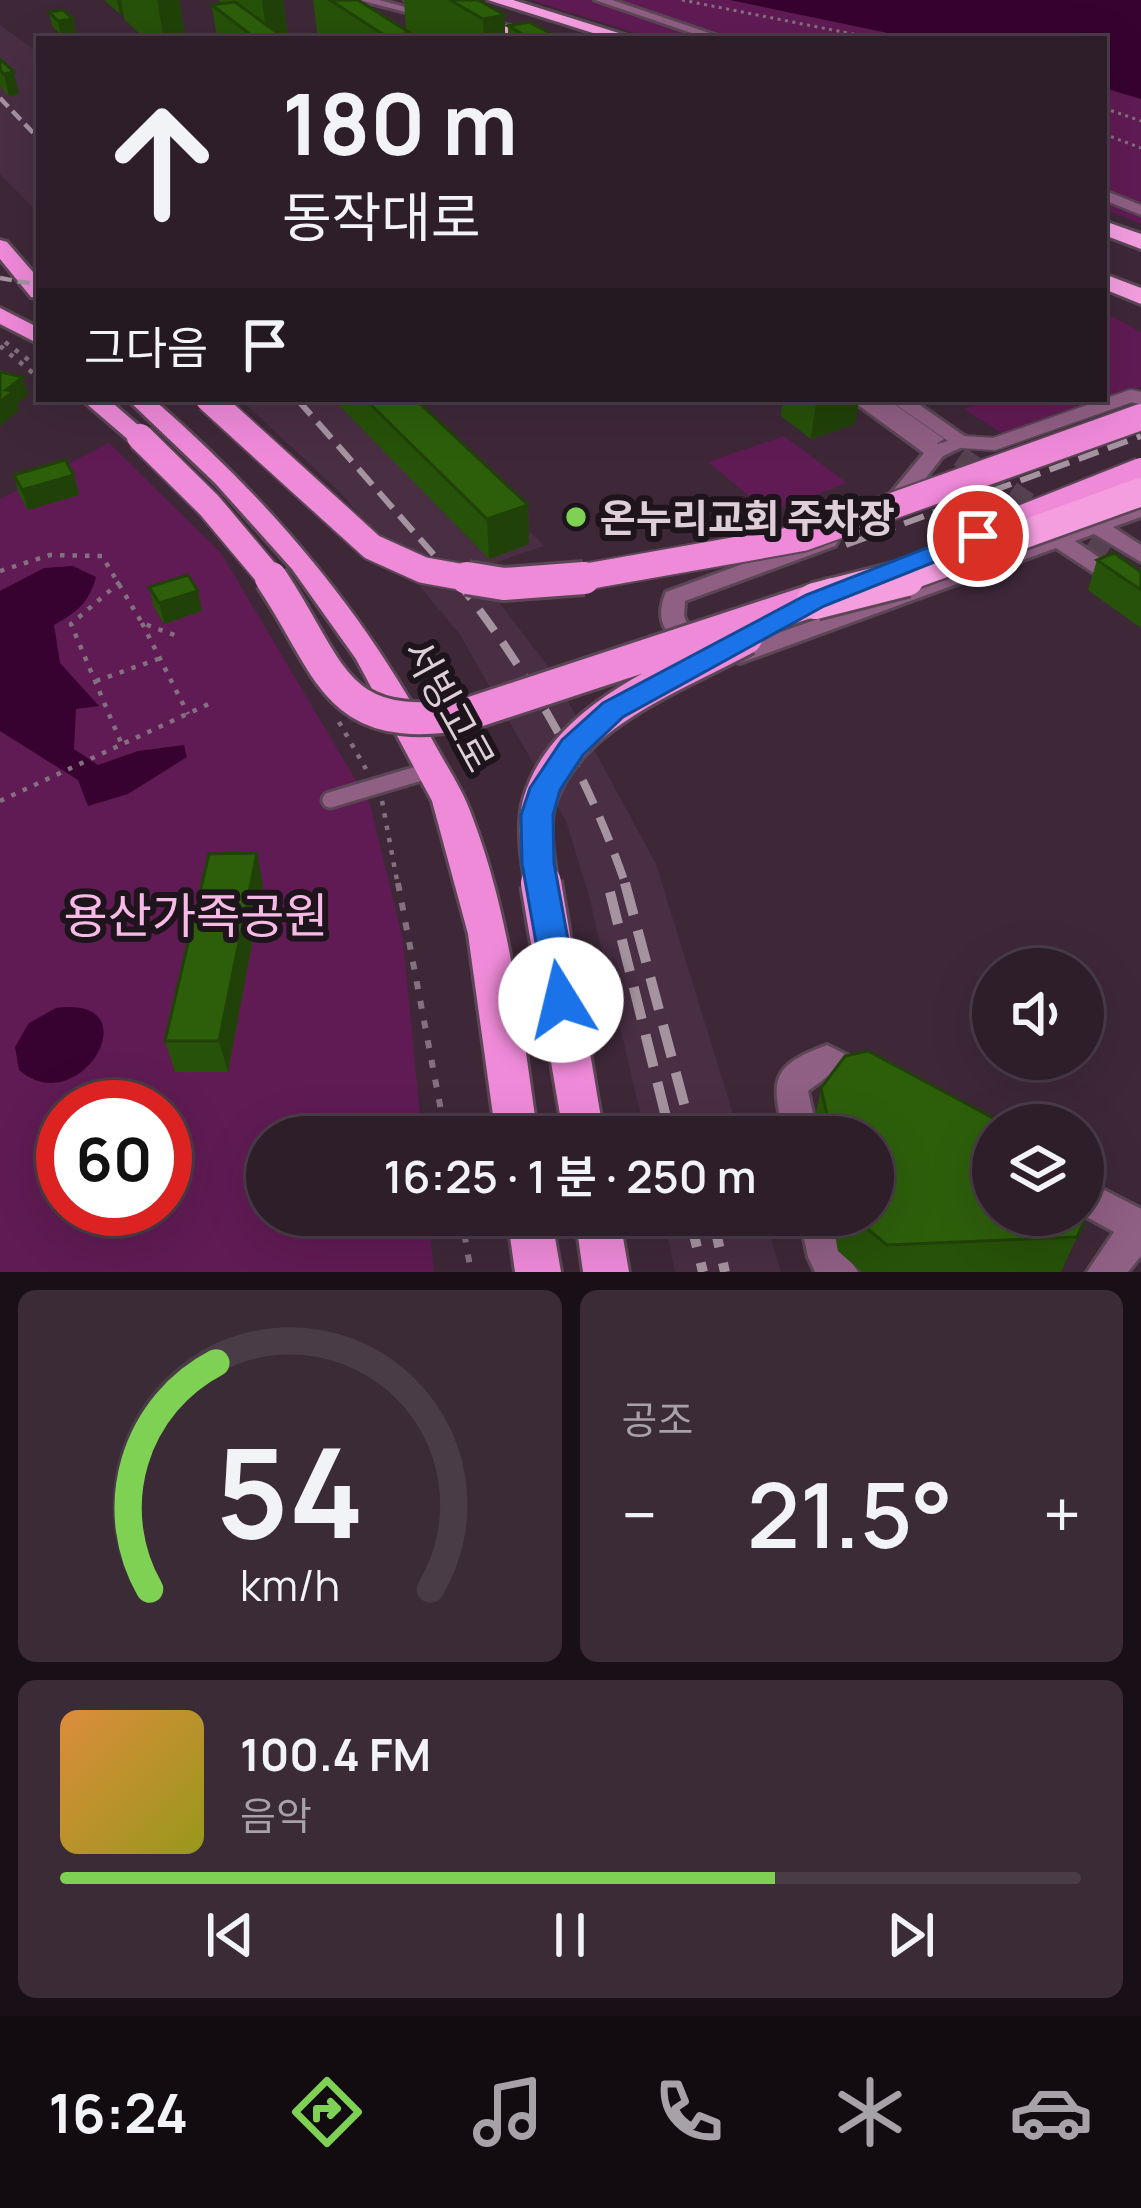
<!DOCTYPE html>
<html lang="ko">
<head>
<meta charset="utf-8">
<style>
  :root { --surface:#2e1e2a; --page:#3a2b36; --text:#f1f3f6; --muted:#a7a2a8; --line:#493c47; --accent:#7ed153 }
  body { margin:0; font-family:Manrope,"Noto Sans KR",sans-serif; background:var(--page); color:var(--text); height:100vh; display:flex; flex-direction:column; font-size:45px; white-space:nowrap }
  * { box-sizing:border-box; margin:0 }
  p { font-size:39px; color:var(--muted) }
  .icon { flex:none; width:66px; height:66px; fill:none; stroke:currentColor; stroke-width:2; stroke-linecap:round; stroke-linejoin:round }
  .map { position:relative; height:1272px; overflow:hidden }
  .drawer { display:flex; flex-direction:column; gap:18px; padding:18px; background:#191017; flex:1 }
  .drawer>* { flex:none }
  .guide { position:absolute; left:36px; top:36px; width:1071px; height:366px; border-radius:0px; box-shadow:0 12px 48px #0002,0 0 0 3px var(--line); background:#2e1e2a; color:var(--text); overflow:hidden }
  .tools { position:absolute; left:972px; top:948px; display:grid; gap:24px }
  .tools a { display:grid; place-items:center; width:132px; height:132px; border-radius:50%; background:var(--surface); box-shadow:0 12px 48px #0002,0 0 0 3px var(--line); font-size:60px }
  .speed { position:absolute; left:36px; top:1080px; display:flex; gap:24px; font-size:60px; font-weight:700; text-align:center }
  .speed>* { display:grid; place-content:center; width:156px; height:156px; border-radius:50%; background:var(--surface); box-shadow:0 12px 48px #0002,0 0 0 3px var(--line); line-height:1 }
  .speed .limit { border:18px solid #d22; background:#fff; color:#111 }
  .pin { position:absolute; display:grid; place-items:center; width:102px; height:102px; color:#fff; margin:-51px; border:6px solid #fff; border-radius:50%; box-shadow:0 3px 12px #0007 }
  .me { position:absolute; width:132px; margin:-66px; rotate:351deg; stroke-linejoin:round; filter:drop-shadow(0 0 9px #0008) }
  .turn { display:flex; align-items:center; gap:42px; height:252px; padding:0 48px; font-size:54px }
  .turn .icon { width:156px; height:156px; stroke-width:2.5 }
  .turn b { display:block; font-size:84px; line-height:102px }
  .then { display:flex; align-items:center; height:114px; padding:0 48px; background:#0003; gap:24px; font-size:45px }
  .big { font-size:90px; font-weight:600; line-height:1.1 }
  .drawer .tile { flex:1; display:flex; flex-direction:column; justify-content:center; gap:18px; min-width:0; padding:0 42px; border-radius:18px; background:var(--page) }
  .drawer .dial { align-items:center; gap:0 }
  .dial svg { height:312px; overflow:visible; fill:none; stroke:var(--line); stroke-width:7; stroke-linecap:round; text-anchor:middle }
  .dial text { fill:var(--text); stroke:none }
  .song { display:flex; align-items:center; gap:36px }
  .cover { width:144px; height:144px; border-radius:18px; background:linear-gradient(135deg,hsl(30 70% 55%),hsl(60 70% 35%)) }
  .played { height:12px; border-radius:6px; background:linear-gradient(90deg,var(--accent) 70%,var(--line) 70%) }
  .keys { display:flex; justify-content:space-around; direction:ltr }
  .heat { display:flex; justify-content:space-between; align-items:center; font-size:66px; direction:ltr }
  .drawer .tiles { flex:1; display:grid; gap:18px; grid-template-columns:1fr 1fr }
  .tile:last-child { grid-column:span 2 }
  .trip { position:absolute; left:246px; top:1116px; width:648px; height:120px; border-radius:60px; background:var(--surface); box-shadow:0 12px 48px #0002,0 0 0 3px var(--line); font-weight:600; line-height:120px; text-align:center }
  .menu { display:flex; height:192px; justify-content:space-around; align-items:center; background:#120c11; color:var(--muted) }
  .menu .icon { width:84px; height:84px }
  .menu .selected { color:var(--accent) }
  .menu b { font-size:54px; color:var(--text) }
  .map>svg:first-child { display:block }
  .built { fill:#4a2e44 }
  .green { fill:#601b54; fill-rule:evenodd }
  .water { fill:#37022f }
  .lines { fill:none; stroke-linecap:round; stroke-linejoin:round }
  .tertiary-tunnel { stroke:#564150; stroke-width:21; stroke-dasharray:21 10; stroke-linecap:butt }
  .service-far2-casing { stroke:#5b4655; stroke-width:14 }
  .service-far1-casing { stroke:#5b4655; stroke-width:16 }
  .service-casing { stroke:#5b4655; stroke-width:21 }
  .minor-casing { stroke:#5b4655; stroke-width:6 }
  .tertiary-casing { stroke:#5b4655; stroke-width:6 }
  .primary-casing { stroke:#5b4655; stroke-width:6 }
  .trunk-casing { stroke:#5b4655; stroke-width:6 }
  .path-far2 { stroke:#84717f; stroke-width:3; stroke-dasharray:3 4.5; stroke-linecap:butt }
  .path-far1 { stroke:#84717f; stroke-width:4.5; stroke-dasharray:4.5 8; stroke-linecap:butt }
  .path { stroke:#84717f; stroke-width:6; stroke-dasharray:8 12; stroke-linecap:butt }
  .service-far2 { stroke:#905f84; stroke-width:9 }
  .service-far1 { stroke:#905f84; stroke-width:12 }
  .service { stroke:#905f84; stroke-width:15 }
  .minor { fill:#905f84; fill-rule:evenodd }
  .tertiary { fill:#905f84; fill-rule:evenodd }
  .primary { fill:#ef8ad9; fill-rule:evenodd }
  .trunk { fill:#f49ee0; fill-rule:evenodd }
  .rail-far3 { stroke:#a594a0; stroke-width:4.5; stroke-dasharray:12 6; stroke-linecap:butt }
  .rail-far2 { stroke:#a594a0; stroke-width:6; stroke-dasharray:21 10; stroke-linecap:butt }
  .rail-far1 { stroke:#a594a0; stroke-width:8; stroke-dasharray:26 14; stroke-linecap:butt }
  .rail { stroke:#a594a0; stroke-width:10; stroke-dasharray:33 16; stroke-linecap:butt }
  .primary-bridge-far2-casing { stroke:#5b4655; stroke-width:30; stroke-linecap:butt }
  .primary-bridge-far1-casing { stroke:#5b4655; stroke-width:38; stroke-linecap:butt }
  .primary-bridge-casing { stroke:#5b4655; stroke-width:46; stroke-linecap:butt }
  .trunk-bridge-far1-casing { stroke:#5b4655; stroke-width:33; stroke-linecap:butt }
  .trunk-bridge-casing { stroke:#5b4655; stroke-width:42; stroke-linecap:butt }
  .primary-bridge-far2 { stroke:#ef8ad9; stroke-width:26 }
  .primary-bridge-far1 { stroke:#ef8ad9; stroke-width:32 }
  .primary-bridge { stroke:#ef8ad9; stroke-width:40 }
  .trunk-bridge-far1 { stroke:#f49ee0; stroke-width:28 }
  .trunk-bridge { stroke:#f49ee0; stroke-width:36 }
  .wall { fill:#275209 }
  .shaded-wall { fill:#204208 }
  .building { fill:#2d5f0b; stroke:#204208; stroke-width:3 }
  .route { fill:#1a73e8; stroke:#114b97; stroke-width:3 }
  .poi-dot { fill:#7ed153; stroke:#1e141c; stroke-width:4.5 }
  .labels { text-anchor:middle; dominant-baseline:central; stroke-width:12; stroke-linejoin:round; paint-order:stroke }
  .poi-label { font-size:39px; font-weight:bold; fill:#ddced8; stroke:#1e141c; text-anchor:start }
  .street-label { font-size:39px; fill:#ddced8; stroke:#1e141c }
  .near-park-label { font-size:48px; fill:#f7bae7; stroke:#1e141c }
</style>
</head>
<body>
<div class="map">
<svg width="1141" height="1272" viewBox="0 0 1141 1272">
  <rect width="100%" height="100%" fill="#3e2838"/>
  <path class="built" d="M0 25 39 53V214L0 174Z
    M240 399H401L544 546 474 570 551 670 656 864 740 1137H646L589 896 566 821 459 633 340 492Z
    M663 1215H764L781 1272H675Z"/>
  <path class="green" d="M531 0H730L917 39H654Z
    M1104 88 1141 99V224L1104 209Z
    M1104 312 1141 332V387L1006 436 964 409 991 399H1104Z
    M784 436 847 483 769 512 708 462Z
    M109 443 221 553 370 804 403 940 422 1137H267V1215H429L434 1272H0V499ZM63 1107H165V1209H63Z"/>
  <path class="water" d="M730 0H1141V99L1104 88V39H917Z
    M73 566 96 577C89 603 77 612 54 625L60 663 99 706 76 709 74 749 98 765 138 751 184 745 187 757 128 794 88 806 78 780 0 731V591L44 568Z
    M56 1008C154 995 80 1123 19 1070L15 1047 29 1023Z"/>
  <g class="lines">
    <path class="tertiary-tunnel" d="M934 439 1107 557"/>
    <defs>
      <path id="service-far2" d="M1104 195 1141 210"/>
      <path id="service-far1" d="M963 442 994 444 1131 396 1141 398"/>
      <path id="service" d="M330 800 431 770"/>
      <path id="minor" d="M359 0H379L439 16 433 19Z
        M595 0H612L727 39H709Z
        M850 399H873L938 444 948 441 888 399H911L973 442 943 456 897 515H881L878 510 881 505 924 453Z
        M1141 504V517L1113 527 1141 545V562L1094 534 1075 541 1141 586V604L1056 548 740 663C702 655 644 643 666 592L819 536H835L838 541 835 546 685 601 684 616 690 630 714 642 739 647Z
        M827 1045 877 1070 881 1080 877 1090 865 1095 828 1076 808 1091 818 1137H784C773 1083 766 1067 827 1045Z
        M1083 1179 1141 1209V1256L1128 1272H1087L1114 1232 1083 1215Z
        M799 1215H835L842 1248 858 1272H815L808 1257Z"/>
      <path id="tertiary" d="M864 399H887L944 439 934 445 927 443Z"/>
      <path id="primary" d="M0 240 7 242 39 279V298L31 297 0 259Z
        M0 308 39 328V344L0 324Z
        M81 399H108L152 437 140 444 131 442Z
        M127 399H153C267 498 363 609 434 743 447 767 463 790 472 816 511 918 522 1029 538 1137H496L468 934 432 801 356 659 292 569 215 483Z
        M507 1215H551L561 1272H515Z
        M575 1215H619L629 1272H583Z"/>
      <path id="trunk" d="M405 0H429L550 39H525Z
        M488 0H513L638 39H612Z
        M1104 221 1141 234V249L1104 235Z
        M1104 274 1141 288V304L1104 289Z"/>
    </defs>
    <use href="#service-far2" class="service-far2-casing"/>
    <use href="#service-far1" class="service-far1-casing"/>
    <use href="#service" class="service-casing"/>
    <use href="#minor" class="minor-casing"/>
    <use href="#tertiary" class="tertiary-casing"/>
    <use href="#primary" class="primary-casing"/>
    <use href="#trunk" class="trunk-casing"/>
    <path class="path-far2" d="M682 0 878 39
      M830 39 846 32
      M1104 108 1141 121
      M1104 134 1141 148"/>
    <path class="path-far1" d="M5 342 39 368
      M0 346 39 378
      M0 571 50 555 102 556 142 623 177 636
      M120 582 71 624 122 745
      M142 623 188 714
      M96 681 158 659
      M339 722 366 769
      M0 801 215 701
      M382 801 398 886"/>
    <path class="path" d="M398 883 446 1137
      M461 1215 471 1272"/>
    <use href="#service-far2" class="service-far2"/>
    <use href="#service-far1" class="service-far1"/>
    <use href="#service" class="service"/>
    <use href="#minor" class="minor"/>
    <use href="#tertiary" class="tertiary"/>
    <use href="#primary" class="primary"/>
    <use href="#trunk" class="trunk"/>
    <path class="rail-far3" d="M0 98 39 139
      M0 278 39 285"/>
    <path class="rail-far2" d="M297 399 457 581
      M846 545 1141 436"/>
    <path class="rail-far1" d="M455 578C528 670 588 774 626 886"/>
    <path class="rail" d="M625 883 693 1137
      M610 892 671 1137
      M689 1215 703 1272
      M712 1215 725 1272"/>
    <defs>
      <path id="primary-bridge-far2" d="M209 399 372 547 423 570 484 581
        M140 437 209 505 273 581
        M945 549 1141 471
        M561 581 803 538 1141 417"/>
      <path id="primary-bridge-far1" d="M271 578C333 670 333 738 471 713L833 594
        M467 578 504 584 584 578
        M542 886C538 862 532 826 539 802 565 715 675 677 746 638"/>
      <path id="primary-bridge" d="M541 883 584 1137"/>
      <path id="trunk-bridge-far1" d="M895 581 1141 492"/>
      <path id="trunk-bridge" d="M815 601 906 578"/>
    </defs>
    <use href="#primary-bridge-far2" class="primary-bridge-far2-casing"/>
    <use href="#primary-bridge-far1" class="primary-bridge-far1-casing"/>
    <use href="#primary-bridge" class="primary-bridge-casing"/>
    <use href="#trunk-bridge-far1" class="trunk-bridge-far1-casing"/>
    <use href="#trunk-bridge" class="trunk-bridge-casing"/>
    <use href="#primary-bridge-far2" class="primary-bridge-far2"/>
    <use href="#primary-bridge-far1" class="primary-bridge-far1"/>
    <use href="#primary-bridge" class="primary-bridge"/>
    <use href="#trunk-bridge-far1" class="trunk-bridge-far1"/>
    <use href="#trunk-bridge" class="trunk-bridge"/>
  </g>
  <path class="wall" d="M104 0H179L186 39H145L125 20 123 13 120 14Z
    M218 0H283L288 37H284L286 39H217L212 5 222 4Z
    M313 0H358L406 30 404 0H478L505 39H318Z
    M49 12 73 19 76 33 61 35 52 26Z
    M508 26 561 39H508Z
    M0 59 19 94 9 96 0 86Z
    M333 399H415L528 505 529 544 489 559Z
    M774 399H859L855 424 811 439 781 416 782 405Z
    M14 475H74L79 495 28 510 19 494Z
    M1097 560 1141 572V628L1088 590Z
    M149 587 198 591 202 611 164 624 154 607Z
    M263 885 228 1072H175L165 1041Z
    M821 1088 1077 1237 1061 1272H862L838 1251 831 1215H873V1137H814L813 1128Z"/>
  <path class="shaded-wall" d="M117 0H121L123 13 120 14Z
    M157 0H179L186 39H164Z
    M262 0H283L288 37 267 39Z
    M505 15V39H484L483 19Z
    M73 19 76 33 61 35 58 21Z
    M410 33 411 39H387V37Z
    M14 72 19 94 9 96 4 74Z
    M23 377 28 395 17 404 19 410 0 426V402L6 390Z
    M824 399H859L855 424 811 439 816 402Z
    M74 475 79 495 28 510 22 490Z
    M528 505 529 544 489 559 487 519Z
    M198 591 202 611 164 624 159 603Z
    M257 853 263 885 228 1072 219 1041Z"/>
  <path class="building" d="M330 0H358L410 33 387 37Z
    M450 0H478L505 15 483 19Z
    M235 2 286 39H256L212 5Z
    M63 10 73 19 58 21 49 12Z
    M529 22 561 39H532L508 26Z
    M0 59 14 72 4 74 0 70Z
    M0 372 23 377 6 390 14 391 0 402Z
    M365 399H415L528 505 487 519Z
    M65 460 74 475 22 490 14 475Z
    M1114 553 1141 572V590L1097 560Z
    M188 575 198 591 159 603 149 587Z
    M257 853 219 1041H165L209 854Z
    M868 1051 1006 1125H993V1215H1083V1166L1103 1177 1077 1237 887 1245 851 1215H873V1137H832L821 1088 845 1056Z"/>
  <path class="route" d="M978 528 987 530 990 536 987 541 824 606 623 717 583 755 560 790 553 815 554 863 579 1000 573 1011 561 1015 548 1011 522 863 521 815 530 788 562 740 603 703 806 595Z"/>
  <circle class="poi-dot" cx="576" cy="517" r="12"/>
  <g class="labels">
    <g class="poi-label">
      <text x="600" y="517">온누리교회 주차장</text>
    </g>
    <g class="street-label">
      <text transform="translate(450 705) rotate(61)">서빙고로</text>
    </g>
    <g class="near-park-label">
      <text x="196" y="914">용산가족공원</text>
    </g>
  </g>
</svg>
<div class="tools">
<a><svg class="icon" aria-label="sound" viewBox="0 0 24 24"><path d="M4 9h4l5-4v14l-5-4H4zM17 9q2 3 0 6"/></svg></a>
<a><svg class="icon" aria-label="layers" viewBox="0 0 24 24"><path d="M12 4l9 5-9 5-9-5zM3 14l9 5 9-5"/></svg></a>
</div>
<div class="speed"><div class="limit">60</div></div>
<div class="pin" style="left:978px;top:536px;background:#d93025"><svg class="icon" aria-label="arrive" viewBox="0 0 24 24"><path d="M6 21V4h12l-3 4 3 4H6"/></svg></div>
<svg class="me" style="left:561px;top:1000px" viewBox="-20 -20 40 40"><circle r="19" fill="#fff"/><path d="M0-13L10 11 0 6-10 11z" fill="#1a73e8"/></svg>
<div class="trip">16:25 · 1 분 · 250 m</div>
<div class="guide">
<div class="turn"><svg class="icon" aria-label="ahead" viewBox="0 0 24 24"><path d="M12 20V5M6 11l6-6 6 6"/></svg><div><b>180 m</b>동작대로</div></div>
<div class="then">그다음<svg class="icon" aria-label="arrive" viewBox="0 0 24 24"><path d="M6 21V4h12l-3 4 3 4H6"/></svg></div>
</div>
</div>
<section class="drawer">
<div class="tiles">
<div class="tile dial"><svg viewBox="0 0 100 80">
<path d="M14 69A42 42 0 1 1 86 69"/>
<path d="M14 69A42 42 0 0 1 31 11" stroke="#7ed153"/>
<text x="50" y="56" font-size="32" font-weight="700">54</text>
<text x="50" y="72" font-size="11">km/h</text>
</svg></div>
<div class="tile"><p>공조</p>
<div class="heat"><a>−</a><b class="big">21.5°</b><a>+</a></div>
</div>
<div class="tile">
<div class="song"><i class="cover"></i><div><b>100.4 FM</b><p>음악</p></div></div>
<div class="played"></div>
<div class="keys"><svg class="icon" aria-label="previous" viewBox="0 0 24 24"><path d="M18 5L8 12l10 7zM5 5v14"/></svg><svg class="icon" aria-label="pause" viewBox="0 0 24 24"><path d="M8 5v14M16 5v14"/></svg><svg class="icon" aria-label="next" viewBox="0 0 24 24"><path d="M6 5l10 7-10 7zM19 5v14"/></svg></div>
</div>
</div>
</section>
<nav class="menu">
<b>16:24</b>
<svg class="icon selected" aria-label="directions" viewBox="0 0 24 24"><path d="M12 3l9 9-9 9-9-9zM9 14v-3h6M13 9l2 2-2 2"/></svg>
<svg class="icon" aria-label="music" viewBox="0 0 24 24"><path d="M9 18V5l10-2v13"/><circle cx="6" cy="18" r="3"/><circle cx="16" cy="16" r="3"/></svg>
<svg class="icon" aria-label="phone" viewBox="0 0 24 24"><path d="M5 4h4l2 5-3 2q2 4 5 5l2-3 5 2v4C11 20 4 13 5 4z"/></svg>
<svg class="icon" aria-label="climate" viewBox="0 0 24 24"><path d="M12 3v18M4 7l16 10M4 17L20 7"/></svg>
<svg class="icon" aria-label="car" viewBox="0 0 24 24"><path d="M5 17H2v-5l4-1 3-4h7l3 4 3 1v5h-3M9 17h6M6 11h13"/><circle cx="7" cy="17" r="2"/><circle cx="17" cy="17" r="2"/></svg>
</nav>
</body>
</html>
